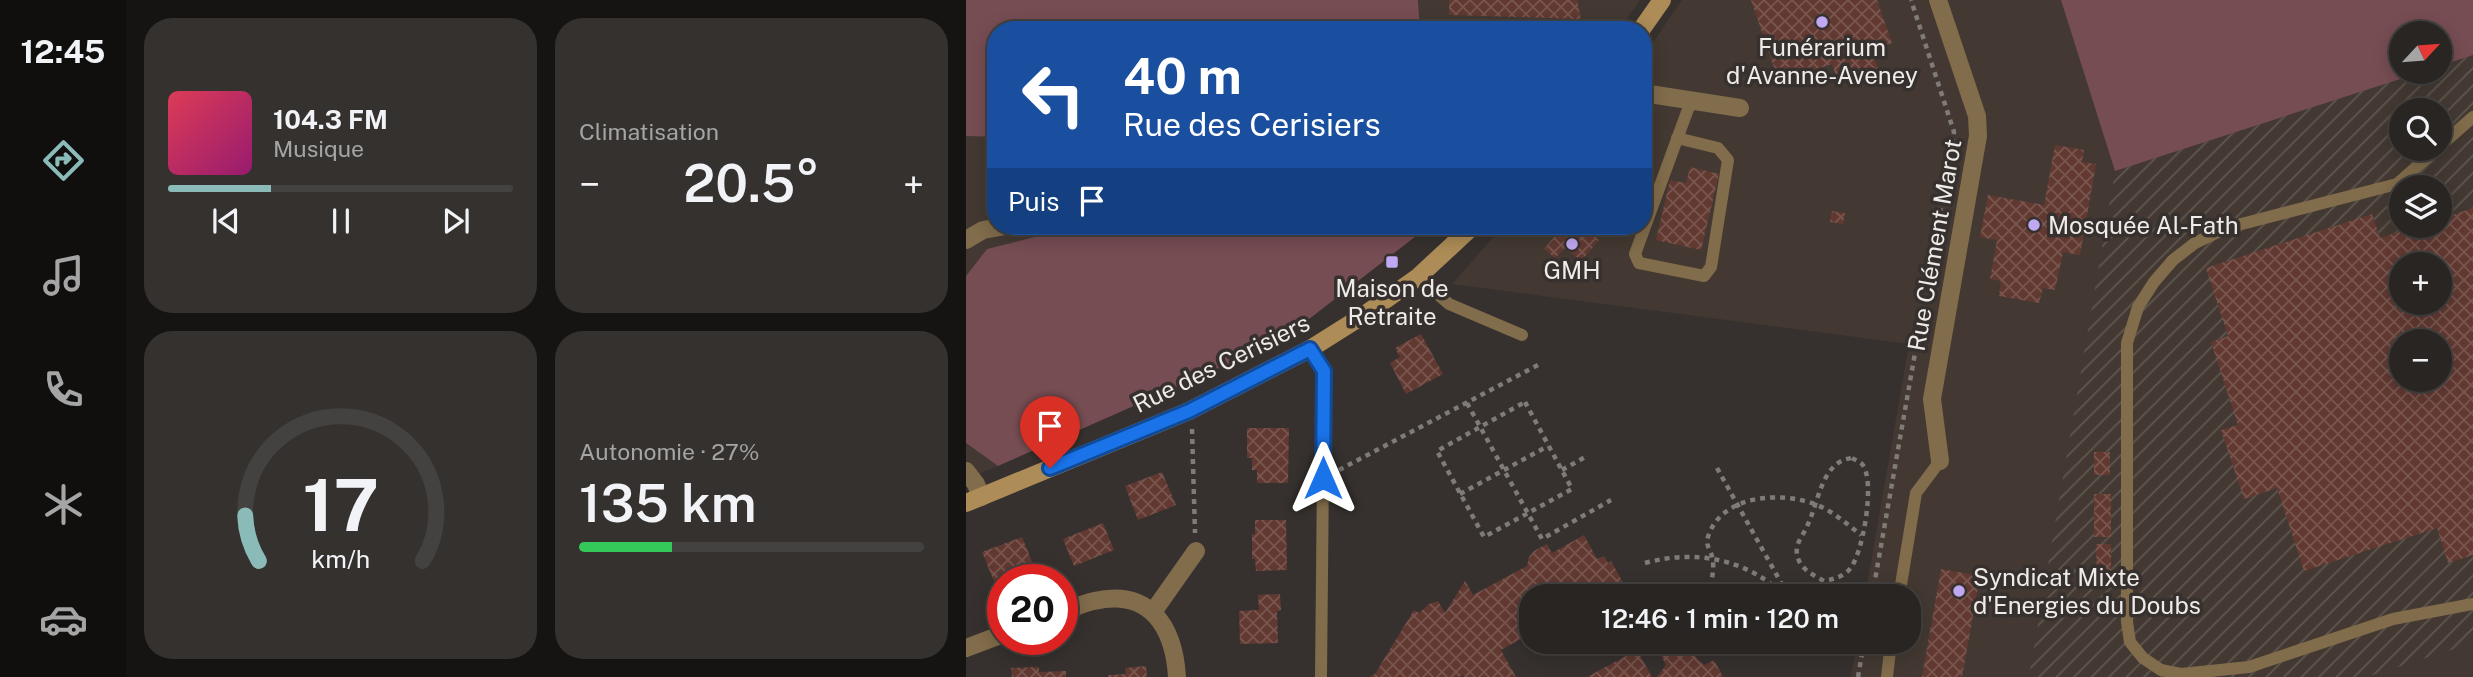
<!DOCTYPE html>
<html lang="fr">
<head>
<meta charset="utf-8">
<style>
  :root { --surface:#282522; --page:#34312f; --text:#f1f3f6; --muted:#a5a5a5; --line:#444240; --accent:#8bbbb9 }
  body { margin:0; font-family:"Public Sans",sans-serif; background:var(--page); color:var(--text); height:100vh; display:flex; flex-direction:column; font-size:26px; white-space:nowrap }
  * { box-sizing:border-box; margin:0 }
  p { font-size:23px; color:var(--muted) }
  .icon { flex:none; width:38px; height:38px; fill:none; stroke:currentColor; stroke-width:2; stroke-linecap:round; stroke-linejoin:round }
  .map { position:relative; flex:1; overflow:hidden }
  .details { display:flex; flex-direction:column; gap:18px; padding:18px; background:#161413; width:840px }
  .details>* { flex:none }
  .guide { position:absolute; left:21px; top:21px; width:665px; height:214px; border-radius:28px; box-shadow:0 4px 18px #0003,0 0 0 2px var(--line); background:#1a4fa0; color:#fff; overflow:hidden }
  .needle { width:46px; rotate:64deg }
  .fabs { position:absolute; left:1423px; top:21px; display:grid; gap:14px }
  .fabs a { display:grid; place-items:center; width:63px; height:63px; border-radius:50%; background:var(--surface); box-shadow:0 4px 18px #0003,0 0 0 2px var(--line); font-size:35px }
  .speed { position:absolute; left:21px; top:564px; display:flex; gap:14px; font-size:35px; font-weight:700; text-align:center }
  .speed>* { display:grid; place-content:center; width:91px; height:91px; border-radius:50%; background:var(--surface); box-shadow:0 4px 18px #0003,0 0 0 2px var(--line); line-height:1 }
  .speed .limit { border:10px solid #d22; background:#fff; color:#111 }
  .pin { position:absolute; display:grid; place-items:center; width:60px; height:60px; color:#fff; margin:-72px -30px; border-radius:50% 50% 50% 0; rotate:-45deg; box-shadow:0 0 7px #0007 }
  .pin .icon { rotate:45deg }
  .me { position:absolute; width:77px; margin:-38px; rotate:0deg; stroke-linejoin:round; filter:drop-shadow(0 0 5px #0008) }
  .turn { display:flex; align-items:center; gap:24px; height:147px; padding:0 21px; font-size:32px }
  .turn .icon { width:91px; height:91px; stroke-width:2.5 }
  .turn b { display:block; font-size:49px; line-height:60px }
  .then { display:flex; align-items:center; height:66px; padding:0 21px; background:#0003; gap:14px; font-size:26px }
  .big { font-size:52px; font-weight:600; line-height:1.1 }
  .details .tile { flex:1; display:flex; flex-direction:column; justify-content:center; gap:10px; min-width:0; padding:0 24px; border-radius:28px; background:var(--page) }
  .details .dial { align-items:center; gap:0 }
  .dial svg { height:182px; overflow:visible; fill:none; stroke:var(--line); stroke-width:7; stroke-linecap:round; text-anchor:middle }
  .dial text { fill:var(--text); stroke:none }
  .song { display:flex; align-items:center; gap:21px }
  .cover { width:84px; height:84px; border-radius:10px; background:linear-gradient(135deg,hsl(350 70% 55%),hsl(320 70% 35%)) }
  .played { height:7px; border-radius:4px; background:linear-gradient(90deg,var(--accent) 30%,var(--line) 30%) }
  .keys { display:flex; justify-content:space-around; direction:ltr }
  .heat { display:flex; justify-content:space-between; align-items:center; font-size:38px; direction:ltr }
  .charge { height:10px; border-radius:5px; background:linear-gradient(90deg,#34c759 27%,var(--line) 0) }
  .details .tiles { flex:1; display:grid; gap:18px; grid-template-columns:repeat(2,1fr) }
  .trip { position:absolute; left:553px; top:584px; width:402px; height:70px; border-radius:28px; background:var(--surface); box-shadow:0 4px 18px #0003,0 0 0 2px var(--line); font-weight:600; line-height:70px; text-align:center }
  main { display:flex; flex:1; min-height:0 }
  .dock { display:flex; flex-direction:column; width:126px; justify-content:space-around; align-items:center; background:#100f0e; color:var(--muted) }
  .dock .icon { width:49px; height:49px }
  .dock .selected { color:var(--accent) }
  .dock b { font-size:32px; color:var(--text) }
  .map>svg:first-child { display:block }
  .built { fill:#433932; fill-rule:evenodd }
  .industrial { fill:url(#industrial-furrows); fill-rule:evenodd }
  .grass { fill:#764d53 }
  .building { fill:url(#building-cross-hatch); fill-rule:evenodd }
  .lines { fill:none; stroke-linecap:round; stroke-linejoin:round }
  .path { stroke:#7f7b78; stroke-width:4.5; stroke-dasharray:5 5; stroke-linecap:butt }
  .lane { stroke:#816c4b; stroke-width:12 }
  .street { stroke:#816c4b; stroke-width:18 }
  .secondary { stroke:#ad8c57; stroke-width:18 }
  .route-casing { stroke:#114b97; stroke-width:18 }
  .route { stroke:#1a73e8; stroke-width:12 }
  .poi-dot { fill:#c1a8f3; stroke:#36312e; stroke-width:2.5 }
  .labels { text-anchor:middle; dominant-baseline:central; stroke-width:7; stroke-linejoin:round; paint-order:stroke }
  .poi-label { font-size:24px; fill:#eeebe8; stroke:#36312e }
  .street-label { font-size:24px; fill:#eeebe8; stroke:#36312e }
</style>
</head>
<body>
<main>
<nav class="dock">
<b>12:45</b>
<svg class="icon selected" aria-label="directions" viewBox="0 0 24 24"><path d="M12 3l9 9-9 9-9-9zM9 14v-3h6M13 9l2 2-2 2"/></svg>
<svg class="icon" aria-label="music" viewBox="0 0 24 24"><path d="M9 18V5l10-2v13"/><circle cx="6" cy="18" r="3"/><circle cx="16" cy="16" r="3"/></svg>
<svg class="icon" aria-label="phone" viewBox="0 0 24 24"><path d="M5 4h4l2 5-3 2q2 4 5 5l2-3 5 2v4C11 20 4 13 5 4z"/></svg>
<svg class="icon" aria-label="climate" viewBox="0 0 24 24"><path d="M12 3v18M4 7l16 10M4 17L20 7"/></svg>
<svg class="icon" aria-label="car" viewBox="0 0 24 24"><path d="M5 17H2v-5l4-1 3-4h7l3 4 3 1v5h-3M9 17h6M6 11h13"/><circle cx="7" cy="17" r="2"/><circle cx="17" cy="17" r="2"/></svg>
</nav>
<section class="details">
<div class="tiles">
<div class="tile">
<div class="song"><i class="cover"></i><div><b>104.3 FM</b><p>Musique</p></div></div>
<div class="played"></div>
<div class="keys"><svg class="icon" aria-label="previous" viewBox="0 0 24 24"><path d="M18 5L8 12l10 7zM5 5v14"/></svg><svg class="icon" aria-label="pause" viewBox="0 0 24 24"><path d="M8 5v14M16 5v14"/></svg><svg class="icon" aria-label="next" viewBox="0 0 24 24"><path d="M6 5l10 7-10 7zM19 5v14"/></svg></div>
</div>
<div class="tile"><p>Climatisation</p>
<div class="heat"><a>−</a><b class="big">20.5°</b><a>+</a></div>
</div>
<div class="tile dial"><svg viewBox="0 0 100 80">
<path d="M14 69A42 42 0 1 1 86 69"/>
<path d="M14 69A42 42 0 0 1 8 49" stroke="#8bbbb9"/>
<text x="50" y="56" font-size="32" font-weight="700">17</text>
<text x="50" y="72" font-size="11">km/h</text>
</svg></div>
<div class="tile"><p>Autonomie · 27%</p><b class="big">135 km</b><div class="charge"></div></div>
</div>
</section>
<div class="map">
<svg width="1507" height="677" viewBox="0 0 1507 677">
  <defs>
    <pattern id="industrial-furrows" width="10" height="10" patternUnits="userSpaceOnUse" patternTransform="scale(1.75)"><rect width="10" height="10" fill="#433932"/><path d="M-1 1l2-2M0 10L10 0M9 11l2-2" fill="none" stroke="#5e5650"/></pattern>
    <pattern id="building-cross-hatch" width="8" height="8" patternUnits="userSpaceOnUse" patternTransform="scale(1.75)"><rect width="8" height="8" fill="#613931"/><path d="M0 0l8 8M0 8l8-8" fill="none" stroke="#78564f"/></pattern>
  </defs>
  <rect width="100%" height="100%" fill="#36312e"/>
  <path class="built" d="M452 0H674L653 30H454Z
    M716 0H1507V677H885L891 642H943V597H899L943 344 486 284 537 226H677V57ZM1435 33H1474V72H1435ZM1435 110H1474V149H1435ZM1435 187H1474V226H1435ZM1435 264H1474V303H1435ZM1435 341H1474V380H1435Z
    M0 136 30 137V226H109V228L21 249 0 276Z
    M0 443 32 466 0 479Z"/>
  <path class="industrial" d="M1507 55V643L1400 677H1063L1149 171 1456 72H1474V66ZM1435 110H1474V149H1435ZM1435 187H1474V226H1435ZM1435 264H1474V303H1435ZM1435 341H1474V380H1435Z"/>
  <path class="grass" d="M0 0H452L454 30H30V137L0 136Z
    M1095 0H1507V55L1474 66V33H1435V72H1456L1149 171Z
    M112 226H463L338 323 283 355 32 466 0 443V276L21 249Z"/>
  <path class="building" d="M483 0H611L615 19 483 15Z
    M785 0H911L926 43 905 50 913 70 873 84 866 64 813 82Z
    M1089 145 1118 150 1116 162 1130 164 1114 255 1097 252 1089 290 1077 288 1073 303 1033 296 1035 281 1024 279 1031 240 1014 237 1022 195 1078 205Z
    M724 167 753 174 735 250 690 240 704 180 720 183Z
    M1507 208V555L1482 563 1471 528 1338 571 1311 488 1278 499 1255 430 1272 425 1245 342 1262 336 1240 268 1406 214 1414 238 1452 226H1474V219ZM1435 264H1474V303H1435ZM1435 341H1474V380H1435Z
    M866 211 879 213 877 224 864 222Z
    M594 226H619L618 227 633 240 615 261 599 248 589 258 578 249 596 228Z
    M455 334 477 374 440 394 424 363 434 357 429 348Z
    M281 428H323L322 483H291V470H286V458H281Z
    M1128 452H1144V475H1128Z
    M196 472 210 505 172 520 159 486Z
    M1128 494H1145V537H1128Z
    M289 520H320L321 570 290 571 289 559H286V534H289Z
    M137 523 148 550 108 566 97 539Z
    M618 535 631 559 638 556 642 563 645 561 660 588 643 597H565V633L535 650 550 677H498L497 675 493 677H403L409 674 448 610 453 613 463 604 472 601 479 613 499 581 507 595 561 566 563 557 568 551 581 544 586 553Z
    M56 537 67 564 52 570 54 574 29 584 16 552Z
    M1130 544H1145V580L1131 579Z
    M975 569 1014 576 996 677H956Z
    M314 594 315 610 311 611 312 643 274 644 273 611 293 610 292 595Z
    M688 642H714L738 665 748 660 757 677H691L700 665Z
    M671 650 686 677H621Z
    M180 666 181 677H142V675L160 674 159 668Z
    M73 667V672L100 671V677H46L45 668Z"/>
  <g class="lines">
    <path class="path" d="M559 402 606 489 518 537 471 451Z
      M501 403 576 539 645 500
      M226 429 229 533
      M886 458C889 460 893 461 896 464 910 479 897 556 883 570 876 577 868 579 858 581 847 575 834 569 831 555 829 542 838 535 842 524 853 501 856 461 886 458Z
      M751 468 823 597
      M373 470 572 365
      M596 470 621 456
      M494 494 582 446
      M679 563C730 549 782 559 820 597
      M742 597C745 585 748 572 747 560 745 549 738 546 743 534 758 494 817 491 851 505 868 512 881 524 895 535
      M906 597 988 132 945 0
      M892 677 898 642"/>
    <path class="lane" d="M711 138 752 148 762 160 745 267 738 276 673 263 669 254 725 101
      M1474 146 1507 117
      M1471 149 1431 184 1260 228 1229 243 1207 260 1188 282 1172 307 1161 343V622L1164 642 1177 658 1195 670 1215 674 1283 667 1427 619 1507 604
      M452 277 483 304 556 335
      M344 349 358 371 355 677
      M933 597 950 493 974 461
      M921 677 925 642"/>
    <path class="street" d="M972 0 1011 116 1012 136 966 399 974 461
      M677 93 774 108
      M0 240 17 230 40 226
      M0 471 10 484 15 497
      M96 612C106 609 117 603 128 601 184 588 208 627 211 677
      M187 612 230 551
      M0 648 37 634"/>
    <path class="secondary" d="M675 30 696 0
      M0 503 223 411 344 349 398 315 452 277 507 226"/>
  </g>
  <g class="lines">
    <defs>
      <path id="route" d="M84 468 223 411 344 349 358 371 357 478"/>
    </defs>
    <use href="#route" class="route-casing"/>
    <use href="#route" class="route"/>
  </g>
  <g class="poi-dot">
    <circle cx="856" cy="22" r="7"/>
    <circle cx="1068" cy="225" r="7"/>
    <circle cx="606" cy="244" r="7"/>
    <rect x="419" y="255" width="14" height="14" rx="3.5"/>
    <circle cx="993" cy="591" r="7"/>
  </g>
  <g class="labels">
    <g class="poi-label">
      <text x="856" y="47">Funérarium<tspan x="856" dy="28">d'Avanne-Aveney</tspan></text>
      <text x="1082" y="225" text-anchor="start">Mosquée Al-Fath</text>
      <text x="606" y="270">GMH</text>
      <text x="426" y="288">Maison de<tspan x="426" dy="28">Retraite</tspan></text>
      <text x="1007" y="577" text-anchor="start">Syndicat Mixte<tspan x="1007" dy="28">d'Energies du Doubs</tspan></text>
    </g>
    <g class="street-label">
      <text transform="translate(968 245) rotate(-80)">Rue Clément Marot</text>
      <text transform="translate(255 363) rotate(-26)">Rue des Cerisiers</text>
    </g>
  </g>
</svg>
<div class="fabs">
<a><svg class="needle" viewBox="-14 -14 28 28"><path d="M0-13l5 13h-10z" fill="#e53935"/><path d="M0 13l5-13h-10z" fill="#a5a5a5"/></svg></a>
<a><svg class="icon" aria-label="search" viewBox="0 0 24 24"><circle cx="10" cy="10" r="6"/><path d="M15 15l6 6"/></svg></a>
<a><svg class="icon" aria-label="layers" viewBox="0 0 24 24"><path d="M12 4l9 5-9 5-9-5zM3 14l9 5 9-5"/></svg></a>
<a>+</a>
<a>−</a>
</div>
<div class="speed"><div class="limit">20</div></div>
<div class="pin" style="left:84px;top:468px;background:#d93025"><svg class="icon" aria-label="arrive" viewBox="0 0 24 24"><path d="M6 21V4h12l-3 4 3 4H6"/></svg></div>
<svg class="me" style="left:357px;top:478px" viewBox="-20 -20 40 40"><path d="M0-17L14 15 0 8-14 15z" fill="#1a73e8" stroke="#fff" stroke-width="4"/></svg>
<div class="trip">12:46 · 1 min · 120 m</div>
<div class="guide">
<div class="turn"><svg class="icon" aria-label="left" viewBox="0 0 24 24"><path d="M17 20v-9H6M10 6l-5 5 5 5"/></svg><div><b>40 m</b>Rue des Cerisiers</div></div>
<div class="then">Puis<svg class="icon" aria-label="arrive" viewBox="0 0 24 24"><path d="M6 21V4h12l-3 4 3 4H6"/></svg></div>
</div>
</div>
</main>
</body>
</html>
